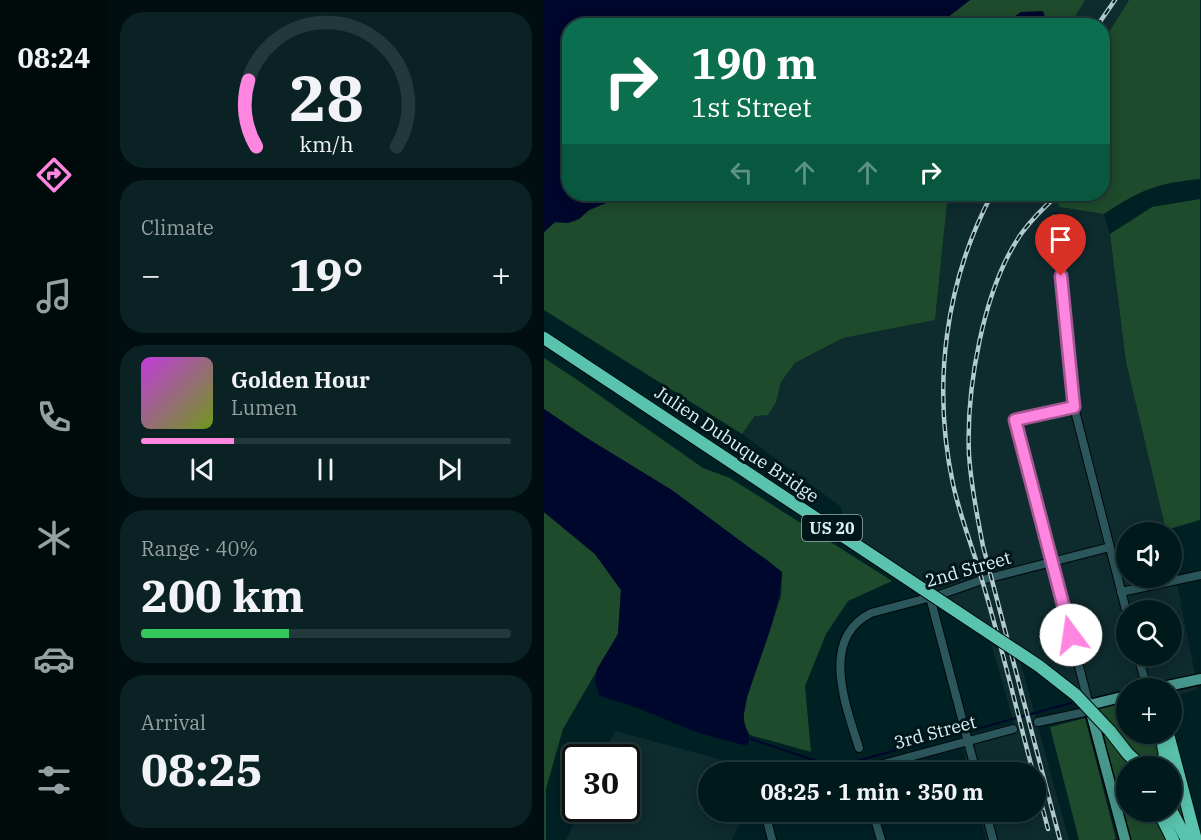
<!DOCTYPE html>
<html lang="en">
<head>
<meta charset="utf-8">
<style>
  :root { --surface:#00191b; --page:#0a2224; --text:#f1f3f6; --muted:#95a0a3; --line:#22383a; --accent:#fe86e1 }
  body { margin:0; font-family:"IBM Plex Serif",serif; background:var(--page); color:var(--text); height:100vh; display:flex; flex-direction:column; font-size:22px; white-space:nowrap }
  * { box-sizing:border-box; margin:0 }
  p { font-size:20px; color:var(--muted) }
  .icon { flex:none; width:33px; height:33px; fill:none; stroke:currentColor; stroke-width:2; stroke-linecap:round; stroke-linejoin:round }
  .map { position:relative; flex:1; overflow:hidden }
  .sheet { display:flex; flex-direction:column; gap:12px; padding:12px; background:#000e0f; width:436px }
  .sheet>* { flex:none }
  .guide { position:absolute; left:18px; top:18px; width:548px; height:183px; border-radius:24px; box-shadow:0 3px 15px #0003,0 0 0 2px var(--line); background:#0b6e4f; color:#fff; overflow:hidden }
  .fabs { position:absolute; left:572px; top:522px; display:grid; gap:12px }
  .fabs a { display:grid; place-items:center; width:66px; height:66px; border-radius:50%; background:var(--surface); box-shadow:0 3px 15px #0003,0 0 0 2px var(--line); font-size:30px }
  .speed { position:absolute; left:18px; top:744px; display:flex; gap:12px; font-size:30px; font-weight:700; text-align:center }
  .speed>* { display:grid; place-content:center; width:78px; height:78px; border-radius:50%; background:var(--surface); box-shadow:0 3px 15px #0003,0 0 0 2px var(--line); line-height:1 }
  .speed .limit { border:3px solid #111; border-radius:9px; background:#fff; color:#111 }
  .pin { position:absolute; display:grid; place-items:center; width:51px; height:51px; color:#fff; margin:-62px -26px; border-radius:50% 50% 50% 0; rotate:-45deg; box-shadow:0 0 6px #0007 }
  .pin .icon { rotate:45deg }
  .me { position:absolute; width:66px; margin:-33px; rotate:346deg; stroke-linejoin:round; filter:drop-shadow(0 0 4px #0008) }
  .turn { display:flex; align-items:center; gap:21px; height:126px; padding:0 30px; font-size:27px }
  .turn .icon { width:78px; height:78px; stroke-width:2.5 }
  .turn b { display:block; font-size:42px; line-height:51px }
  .lanes { display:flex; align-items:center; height:57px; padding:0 30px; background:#0003; justify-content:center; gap:30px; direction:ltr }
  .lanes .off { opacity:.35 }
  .big { font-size:45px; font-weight:800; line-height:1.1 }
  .sheet .tile { flex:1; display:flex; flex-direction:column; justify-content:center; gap:9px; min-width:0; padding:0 21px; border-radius:24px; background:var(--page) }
  .sheet .dial { align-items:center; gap:0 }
  .dial svg { height:156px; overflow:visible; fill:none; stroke:var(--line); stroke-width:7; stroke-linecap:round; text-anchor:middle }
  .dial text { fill:var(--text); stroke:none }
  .song { display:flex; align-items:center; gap:18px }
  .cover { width:72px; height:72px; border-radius:9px; background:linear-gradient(135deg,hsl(290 70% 55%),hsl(80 70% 35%)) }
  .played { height:6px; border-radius:3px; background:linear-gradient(90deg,var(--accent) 25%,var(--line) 25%) }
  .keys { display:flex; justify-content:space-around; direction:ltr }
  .heat { display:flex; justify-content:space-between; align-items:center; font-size:33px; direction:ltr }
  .charge { height:9px; border-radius:4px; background:linear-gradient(90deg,#34c759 40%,var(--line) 0) }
  .trip { position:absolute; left:154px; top:762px; width:348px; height:60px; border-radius:30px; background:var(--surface); box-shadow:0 3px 15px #0003,0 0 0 2px var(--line); font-weight:800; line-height:60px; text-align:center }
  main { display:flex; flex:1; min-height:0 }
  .tabs { display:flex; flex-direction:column; width:108px; justify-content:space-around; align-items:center; background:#000a0b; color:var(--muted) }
  .tabs .icon { width:42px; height:42px }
  .tabs .current { color:var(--accent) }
  .tabs b { font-size:27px; color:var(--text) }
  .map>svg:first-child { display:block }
  .built { fill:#0e2b2e; fill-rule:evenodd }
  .green { fill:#1e4b2c }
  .water { fill:#00072c }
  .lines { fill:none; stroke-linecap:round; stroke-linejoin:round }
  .stream { stroke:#00072c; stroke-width:2 }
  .minor-casing { stroke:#00090b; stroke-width:10 }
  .major-casing { stroke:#00090b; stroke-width:13 }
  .highway-casing { stroke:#00090b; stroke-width:14 }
  .minor { stroke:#2b565b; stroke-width:8 }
  .major { stroke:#47978c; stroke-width:10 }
  .highway { stroke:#5ac3ad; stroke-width:12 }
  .rail-casing { stroke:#b1cacd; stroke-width:4.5 }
  .rail { stroke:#011618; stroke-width:2; stroke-dasharray:7; stroke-linecap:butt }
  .highway-bridge-casing { stroke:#00090b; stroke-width:14; stroke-linecap:butt }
  .highway-bridge { stroke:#5ac3ad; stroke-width:12 }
  .route-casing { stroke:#a55792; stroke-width:15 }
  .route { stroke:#fe86e1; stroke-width:10 }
  .labels { text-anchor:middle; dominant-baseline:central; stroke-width:6; stroke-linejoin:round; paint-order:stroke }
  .shield { fill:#011618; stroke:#9ab0b2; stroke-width:1.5 }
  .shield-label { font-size:16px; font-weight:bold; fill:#dbf2f4 }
  .street-label { font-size:18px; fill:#dbf2f4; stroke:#011618 }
</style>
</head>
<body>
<main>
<nav class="tabs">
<b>08:24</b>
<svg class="icon current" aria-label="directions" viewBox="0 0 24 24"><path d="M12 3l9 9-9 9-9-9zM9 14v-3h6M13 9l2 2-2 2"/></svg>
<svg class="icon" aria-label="music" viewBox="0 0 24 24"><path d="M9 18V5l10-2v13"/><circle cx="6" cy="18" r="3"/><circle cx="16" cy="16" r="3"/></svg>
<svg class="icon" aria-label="phone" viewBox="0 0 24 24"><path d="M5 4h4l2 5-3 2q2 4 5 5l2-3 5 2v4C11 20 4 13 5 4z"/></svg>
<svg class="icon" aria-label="climate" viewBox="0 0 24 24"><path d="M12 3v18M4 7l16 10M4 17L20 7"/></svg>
<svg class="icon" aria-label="car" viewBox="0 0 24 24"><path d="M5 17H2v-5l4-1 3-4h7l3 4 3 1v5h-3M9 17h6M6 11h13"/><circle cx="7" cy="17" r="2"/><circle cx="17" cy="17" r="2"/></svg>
<svg class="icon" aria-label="filters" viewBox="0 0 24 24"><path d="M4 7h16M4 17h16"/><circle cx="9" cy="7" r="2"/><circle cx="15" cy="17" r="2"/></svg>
</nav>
<section class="sheet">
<div class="tile dial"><svg viewBox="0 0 100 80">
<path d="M14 69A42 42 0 1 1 86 69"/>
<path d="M14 69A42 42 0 0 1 10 35" stroke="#fe86e1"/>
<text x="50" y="56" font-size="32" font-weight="700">28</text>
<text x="50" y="72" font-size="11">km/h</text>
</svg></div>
<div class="tile"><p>Climate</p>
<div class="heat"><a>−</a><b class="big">19°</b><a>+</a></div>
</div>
<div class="tile">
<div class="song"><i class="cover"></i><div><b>Golden Hour</b><p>Lumen</p></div></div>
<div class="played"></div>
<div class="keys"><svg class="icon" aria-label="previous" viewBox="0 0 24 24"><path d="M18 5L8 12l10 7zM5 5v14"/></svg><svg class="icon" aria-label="pause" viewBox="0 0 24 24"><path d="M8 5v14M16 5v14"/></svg><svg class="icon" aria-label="next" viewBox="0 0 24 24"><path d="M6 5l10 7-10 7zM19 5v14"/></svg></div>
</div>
<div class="tile"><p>Range · 40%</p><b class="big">200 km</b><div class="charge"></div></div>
<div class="tile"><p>Arrival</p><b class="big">08:25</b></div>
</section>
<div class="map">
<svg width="657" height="840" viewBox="0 0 657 840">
  <rect width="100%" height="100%" fill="#002124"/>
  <path class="built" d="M534 0H585L558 43V26H520Z
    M404 194H513L515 207 560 214 566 234 582 362 623 532H582V578H627V554L654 689 627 698V688H582V698L550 704 534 688 503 664 306 533 296 506 198 434 251 363 299 338 391 320ZM582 610H627V656H582Z
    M447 644 477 664 525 840H442L435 812H492V772H425L416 737 470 723Z
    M71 731 220 771 165 772V812H201L188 840H22L36 809 82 808V758L59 757Z"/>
  <path class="green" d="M426 0H541L526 25 393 26Z
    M585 0H656V179C613 183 596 190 560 214L515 207 513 194H558V43Z
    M130 194H404L391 320 299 338 251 363 237 382 232 402 224 415 211 416 198 434 0 310V232L11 222 24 223 35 219 45 210 81 195 114 202Z
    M656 199V520L622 530 582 362 566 234 608 207Z
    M0 358 32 379 159 468 186 478 348 581 304 601 282 634 261 686 267 752 206 735 202 729 199 718 203 698 237 596 238 572 222 559 0 409Z
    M0 512 51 554 77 590 74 634 19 729 2 789V840H0Z
    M582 698V734H611L623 766H582V812H627V779L644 829V840H582L548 705Z
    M541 718 572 839 569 840H535L506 727Z"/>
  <path class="water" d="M0 0H426L393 25 26 26V194H130L114 202 81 195 45 210 35 219 24 223 11 222 0 232Z
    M499 11 501 17 493 25H458L477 12Z
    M0 409 38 435 128 490 238 572C235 617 216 655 203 697 202 704 199 713 200 720 201 731 209 735 203 746L152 732 94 708 56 696 51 683 53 669 74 634 77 590 51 554 0 512Z"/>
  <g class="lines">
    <path class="stream" d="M425 731 527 703
      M207 739 272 761 297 765 420 732"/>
    <defs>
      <path id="minor" d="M510 218 530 407 582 610
        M577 592 657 575
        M386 597 432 772
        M594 656 603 688
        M494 722 541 712 545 705 471 420 530 407
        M315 748C302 706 275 639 327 613L395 595 438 580 566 547
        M322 772 321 769 469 729
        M221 812 228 840
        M329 812 337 840
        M442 812 449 840"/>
      <path id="major" d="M614 688 657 679
        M581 840 545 705 582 696"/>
      <path id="highway" d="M566 731 584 754 597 766
        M624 734 652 840
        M616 766 621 755 618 740
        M627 810 643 840
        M615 812 629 840"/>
    </defs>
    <use href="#minor" class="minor-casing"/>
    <use href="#major" class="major-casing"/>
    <use href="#highway" class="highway-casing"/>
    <use href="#minor" class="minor"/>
    <use href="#major" class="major"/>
    <use href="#highway" class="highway"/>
    <defs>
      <path id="rail" d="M553 26 571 0
        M448 194C401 282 388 386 409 484 416 517 429 548 438 580 457 643 472 708 489 772
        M515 194C501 206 488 219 477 234 439 289 422 389 425 455 427 486 433 516 439 546L516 840
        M492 783 504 829"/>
    </defs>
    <use href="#rail" class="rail-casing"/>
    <use href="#rail" class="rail"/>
    <defs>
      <path id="highway-bridge" d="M0 338 495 666 532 695 566 731"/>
    </defs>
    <use href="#highway-bridge" class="highway-bridge-casing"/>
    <use href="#highway-bridge" class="highway-bridge"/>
  </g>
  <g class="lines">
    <defs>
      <path id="route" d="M517 276 530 407 471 420 527 635"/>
    </defs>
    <use href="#route" class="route-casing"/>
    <use href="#route" class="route"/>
  </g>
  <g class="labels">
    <rect class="shield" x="258" y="515" width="60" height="26" rx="4.5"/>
    <g class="shield-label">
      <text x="288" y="528">US 20</text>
    </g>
    <g class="street-label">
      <text transform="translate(193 444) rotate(34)">Julien Dubuque Bridge</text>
      <text transform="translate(424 569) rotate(-16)">2nd Street</text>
      <text transform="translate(391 732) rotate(-15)">3rd Street</text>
    </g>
  </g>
</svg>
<div class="fabs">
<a><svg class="icon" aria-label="sound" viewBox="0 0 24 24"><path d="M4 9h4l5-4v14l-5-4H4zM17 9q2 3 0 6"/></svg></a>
<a><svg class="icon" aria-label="search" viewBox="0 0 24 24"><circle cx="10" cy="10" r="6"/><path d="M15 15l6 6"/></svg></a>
<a>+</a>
<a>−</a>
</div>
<div class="speed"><div class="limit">30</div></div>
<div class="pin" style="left:517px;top:276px;background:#d93025"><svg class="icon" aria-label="arrive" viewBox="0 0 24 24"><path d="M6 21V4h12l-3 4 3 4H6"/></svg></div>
<svg class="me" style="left:527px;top:635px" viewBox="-20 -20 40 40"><circle r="19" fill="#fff"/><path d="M0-13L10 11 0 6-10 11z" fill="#fe86e1"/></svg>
<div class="trip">08:25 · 1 min · 350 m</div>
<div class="guide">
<div class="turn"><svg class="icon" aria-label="right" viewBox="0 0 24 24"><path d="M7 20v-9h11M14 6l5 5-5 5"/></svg><div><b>190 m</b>1st Street</div></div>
<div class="lanes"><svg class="icon off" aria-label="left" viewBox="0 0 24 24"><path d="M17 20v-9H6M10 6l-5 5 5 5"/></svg><svg class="icon off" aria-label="ahead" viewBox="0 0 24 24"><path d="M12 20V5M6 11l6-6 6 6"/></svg><svg class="icon off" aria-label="ahead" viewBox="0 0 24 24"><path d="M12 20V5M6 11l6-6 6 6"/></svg><svg class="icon" aria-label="right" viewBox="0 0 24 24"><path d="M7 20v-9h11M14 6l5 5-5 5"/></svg></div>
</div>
</div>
</main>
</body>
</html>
